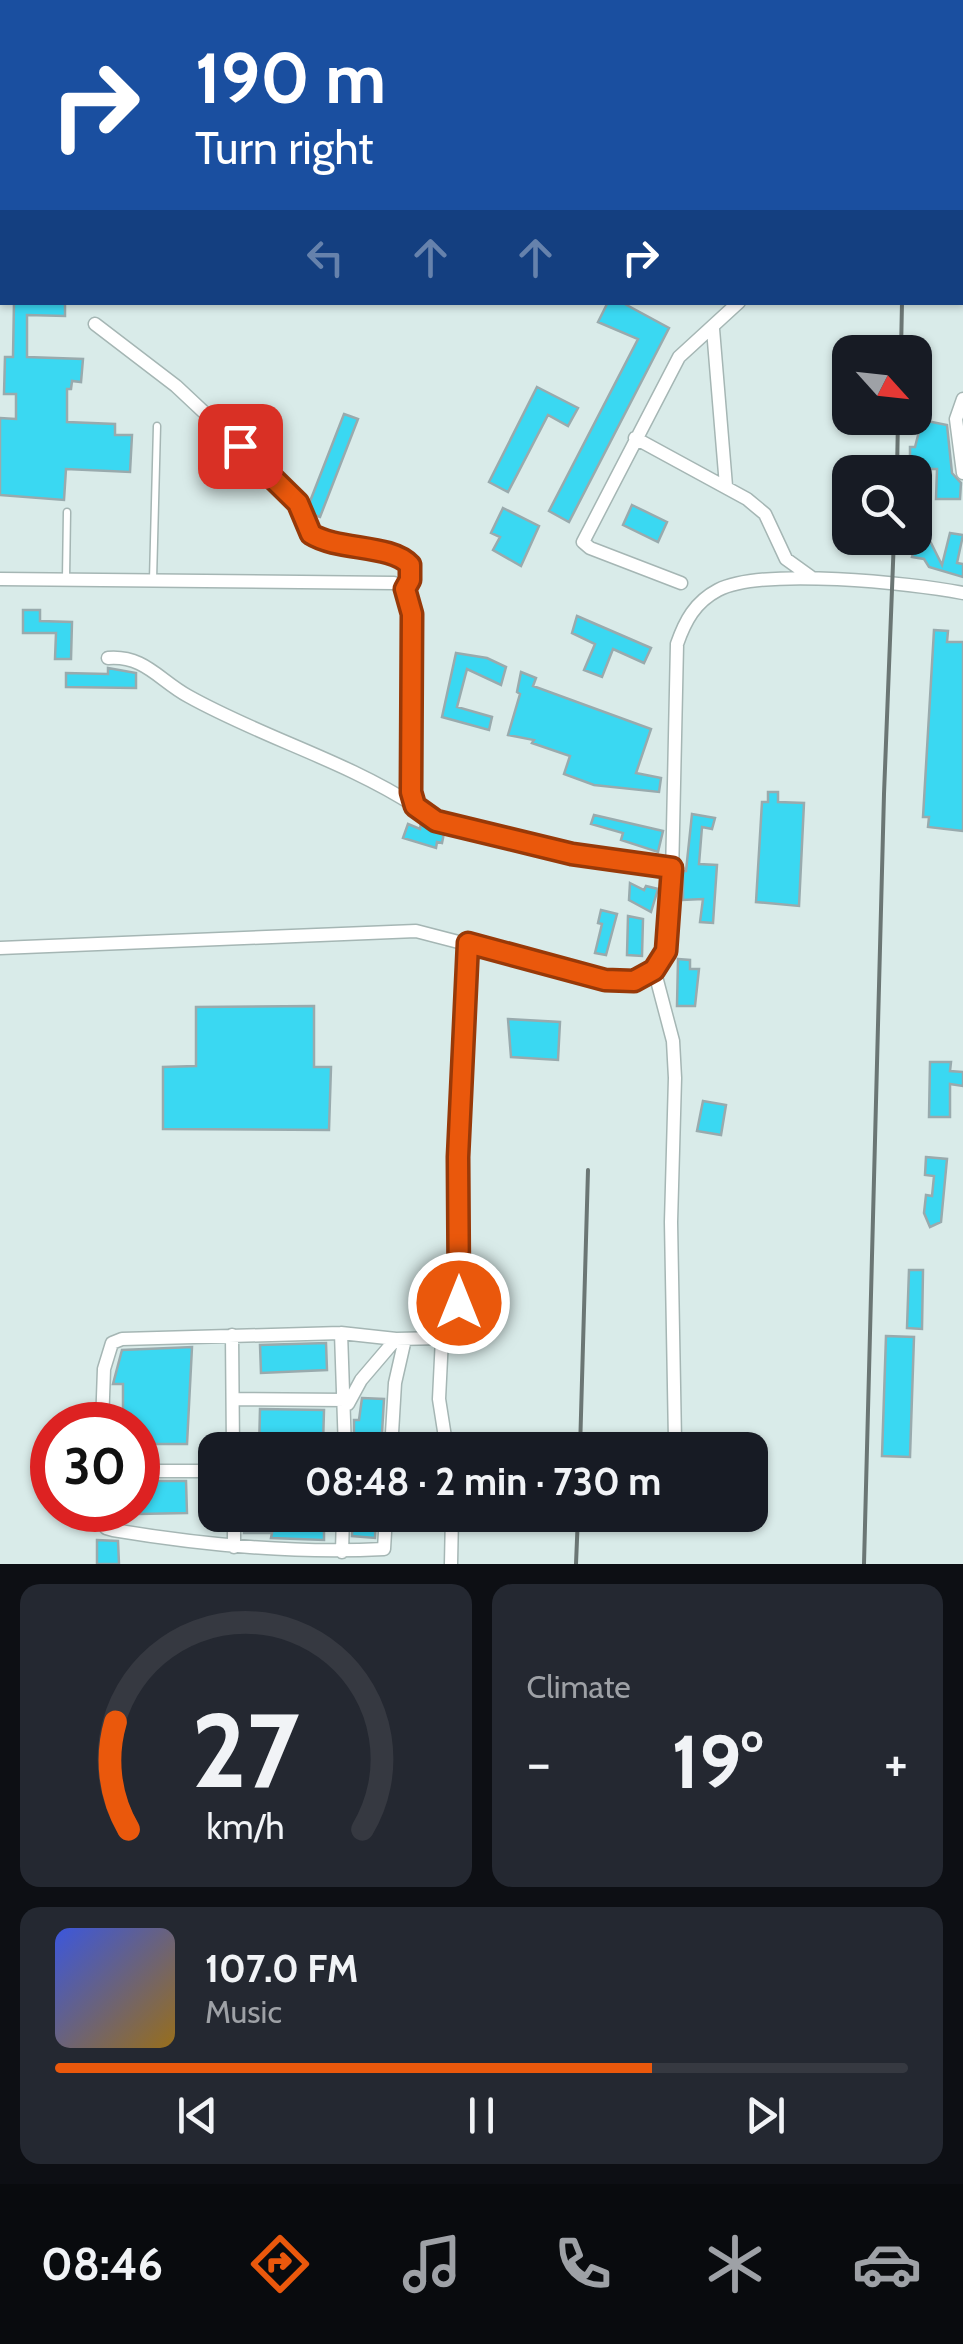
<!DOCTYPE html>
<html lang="en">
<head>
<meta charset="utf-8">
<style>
  :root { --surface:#171b24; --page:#242831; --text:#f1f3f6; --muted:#9ea1a6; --line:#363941; --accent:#ea580c }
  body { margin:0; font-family:Cabin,sans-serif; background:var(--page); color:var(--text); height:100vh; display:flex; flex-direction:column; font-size:38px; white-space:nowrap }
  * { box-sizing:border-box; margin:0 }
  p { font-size:32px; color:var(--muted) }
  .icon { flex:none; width:55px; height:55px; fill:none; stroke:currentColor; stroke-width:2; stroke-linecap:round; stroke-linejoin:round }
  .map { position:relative; height:1564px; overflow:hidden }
  .drawer { display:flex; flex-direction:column; gap:20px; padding:20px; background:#0d0f14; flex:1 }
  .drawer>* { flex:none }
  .banner { position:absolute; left:0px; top:0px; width:965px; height:305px; box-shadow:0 2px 8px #0004; background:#1a4fa0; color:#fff; overflow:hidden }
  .needle { width:65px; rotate:117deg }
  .controls { position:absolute; left:832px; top:335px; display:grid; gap:20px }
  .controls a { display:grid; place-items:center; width:100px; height:100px; border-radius:20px; background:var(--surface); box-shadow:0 2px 8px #0004; font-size:50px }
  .speed { position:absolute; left:30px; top:1402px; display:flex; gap:20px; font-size:50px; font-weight:700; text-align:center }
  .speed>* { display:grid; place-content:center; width:130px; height:130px; border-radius:50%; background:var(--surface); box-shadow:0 2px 8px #0004; line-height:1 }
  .speed .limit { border:15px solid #d22; background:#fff; color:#111 }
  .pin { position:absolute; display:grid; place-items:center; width:85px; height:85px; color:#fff; margin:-42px; border-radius:20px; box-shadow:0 5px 15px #0006 }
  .me { position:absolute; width:110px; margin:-55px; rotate:0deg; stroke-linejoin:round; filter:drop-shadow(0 0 8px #0008) }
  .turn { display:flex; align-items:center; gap:35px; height:210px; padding:0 30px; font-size:45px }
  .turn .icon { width:130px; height:130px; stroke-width:2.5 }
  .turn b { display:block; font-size:70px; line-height:85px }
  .lanes { display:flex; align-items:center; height:95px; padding:0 30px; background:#0003; justify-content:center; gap:50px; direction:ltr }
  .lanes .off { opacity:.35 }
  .big { font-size:75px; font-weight:800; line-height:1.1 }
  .drawer .card { flex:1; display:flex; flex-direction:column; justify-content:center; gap:15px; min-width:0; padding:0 35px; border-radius:20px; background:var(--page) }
  .drawer .dial { align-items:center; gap:0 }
  .dial svg { height:260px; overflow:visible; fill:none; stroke:var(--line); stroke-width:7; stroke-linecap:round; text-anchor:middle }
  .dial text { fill:var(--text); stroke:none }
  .song { display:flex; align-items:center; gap:30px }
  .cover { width:120px; height:120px; border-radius:15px; background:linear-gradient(135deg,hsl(230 70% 55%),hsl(40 70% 35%)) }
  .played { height:10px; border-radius:5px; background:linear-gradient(90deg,var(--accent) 70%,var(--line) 70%) }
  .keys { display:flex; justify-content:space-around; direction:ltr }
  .heat { display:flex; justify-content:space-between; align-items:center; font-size:55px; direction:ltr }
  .drawer .tiles { flex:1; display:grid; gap:20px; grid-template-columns:1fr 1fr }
  .card:last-child { grid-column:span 2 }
  .trip { position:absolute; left:198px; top:1432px; width:570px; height:100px; border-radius:20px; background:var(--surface); box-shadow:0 2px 8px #0004; font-weight:800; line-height:100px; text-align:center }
  .tabs { display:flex; height:160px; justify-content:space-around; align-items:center; background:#090b0e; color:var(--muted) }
  .tabs .icon { width:70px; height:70px }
  .tabs .current { color:var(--accent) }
  .tabs b { font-size:45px; color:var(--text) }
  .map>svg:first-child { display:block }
  .building { fill:#3ad8f2; stroke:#99aaad; stroke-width:2.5 }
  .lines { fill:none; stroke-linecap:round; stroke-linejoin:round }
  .lane-casing { stroke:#a5b6b4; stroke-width:9 }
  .street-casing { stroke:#a5b6b4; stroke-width:15 }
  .lane { stroke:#fff; stroke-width:6 }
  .street { stroke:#fff; stroke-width:12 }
  .rail { stroke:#6b7674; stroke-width:4 }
  .route-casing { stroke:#983908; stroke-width:25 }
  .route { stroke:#ea580c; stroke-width:18 }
</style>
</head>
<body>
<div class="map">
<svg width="963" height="1564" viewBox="0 0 963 1564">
  <rect width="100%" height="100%" fill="#d9ebe9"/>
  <path class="building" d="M14 302H65V316L27 315V357L83 359 81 382 72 381 71 389H67V422L115 424V435H132L130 472 66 469 64 500 0 495V418L16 419V394H4L5 357H13Z
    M608 302H621L669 328 569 522 549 511 638 339 598 322Z
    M537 387 578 408 568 426 548 415 508 492 489 482Z
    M344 414 358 419 320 517 314 515 309 504Z
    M922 420 947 425 952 473 961 483 960 499H936L937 469H910V447H915Z
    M632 505 667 522 658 542 623 525Z
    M503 508 539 526 521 566 493 550 500 537 491 533Z
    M950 533 963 535 957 563 963 564V577L929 567 924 559 912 557 914 550 930 541 942 565Z
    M23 610H40V621L72 622 71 659H55L56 633H23Z
    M577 616 651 648 644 663 613 649 602 677 584 670 595 644 572 633Z
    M934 630 948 631 947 642H963V831L928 827 929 817H923Z
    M456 653 487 658 506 667 501 685 467 669 457 707 492 717 489 730 442 717Z
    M108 668 136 673V688L66 687V673L108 674Z
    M521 672 536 678 533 686 651 729 636 773 661 778 659 792 594 785 564 774 570 756 532 743 534 740 508 735 520 694 517 692Z
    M768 792H778V802L804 803 799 906 756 902 762 802H768Z
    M692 814 715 818 712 829 702 827 699 864 717 865 713 923 700 922 703 899 683 900V871H686Z
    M594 815 663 831 658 852 621 840 623 833 591 824Z
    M421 823 444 833 442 843 437 842 436 848 403 838 408 824 420 829Z
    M630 883 644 890 646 886 658 889 651 912 629 900Z
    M601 910 617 914 606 955 595 953 602 924 598 923Z
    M628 916 643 919 642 956 627 955Z
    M678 959 690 960V969H699L695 1006H677Z
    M314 1006V1067H331L329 1130 163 1129V1067L196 1066V1007Z
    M508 1019 560 1022 558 1060 511 1057Z
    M930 1062H951L950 1071 963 1072V1086L950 1084V1117H929Z
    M703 1101 726 1105 721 1135 697 1131Z
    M926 1157 947 1159 941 1222 930 1227 924 1213 926 1195 932 1196 934 1176 925 1175Z
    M909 1270H923L922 1329 907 1328Z
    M886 1336 914 1337 910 1457 882 1456Z
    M326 1343 327 1370 261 1373 260 1345Z
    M192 1347 187 1444H138V1425H123V1384H113L122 1350Z
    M362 1398 384 1399 381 1450H360L361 1436 354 1435V1420H359Z
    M260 1409 324 1410 323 1445 298 1444V1450H259Z
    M138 1481H186L187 1513 138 1514Z
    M244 1515H324V1540L271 1538 272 1533H244Z
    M353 1515H376L375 1538 352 1536Z
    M97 1540 118 1541 119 1564H97Z"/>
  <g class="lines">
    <defs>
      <path id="lane" d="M66 578 67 512
        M153 580 157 426"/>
      <path id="street" d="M765 0V2
        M95 324 176 386 240 446 298 503 311 534 335 545 404 559 411 573 405 589
        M713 329 726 486
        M963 399 956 419 963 473
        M635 438 747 499 765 514 786 559 811 577
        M0 579 394 583 405 589 412 615 411 792 415 806 436 821 572 854 672 868
        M681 583 590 548 583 542 679 357 739 302
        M108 658C144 655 159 680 188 696 263 738 344 760 415 806
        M0 948 416 931 605 980C652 981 663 968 671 923L677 644C685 621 695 602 718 590 763 567 910 583 963 593
        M654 969 673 1041 675 1078 671 1222 675 1441
        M341 1333 345 1450
        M232 1335 233 1450
        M442 1338 439 1399 447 1450
        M233 1399 346 1400
        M348 1404 361 1380 396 1339
        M102 1425 104 1369 112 1343 122 1339 341 1333 396 1339 442 1338 452 1328 459 1303 458 1157 468 943
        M391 1450 395 1383 405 1339
        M138 1471H215
        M100 1510 106 1528 113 1530C203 1545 293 1554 384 1549L386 1515
        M234 1515V1547
        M342 1552 343 1515
        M451 1564 452 1515"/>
    </defs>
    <use href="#lane" class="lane-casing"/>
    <use href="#street" class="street-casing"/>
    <use href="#lane" class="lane"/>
    <use href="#street" class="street"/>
    <path class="rail" d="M907 2V0
      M901 352 902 302
      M897 472 898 418
      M580 1450 588 1170
      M576 1564 578 1515
      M864 1564 884 794 894 538"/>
  </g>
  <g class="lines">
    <defs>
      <path id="route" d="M240 446 298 503 311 534C338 551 391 544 410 565V580L405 589 412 614 411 792 415 806 436 821 572 854 672 868 666 951 654 970 634 981 605 980 468 943 458 1157 459 1303"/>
    </defs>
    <use href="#route" class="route-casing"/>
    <use href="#route" class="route"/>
  </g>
</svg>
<div class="controls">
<a><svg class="needle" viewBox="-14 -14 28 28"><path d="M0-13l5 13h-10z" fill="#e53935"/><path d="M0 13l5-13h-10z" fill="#9ea1a6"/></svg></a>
<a><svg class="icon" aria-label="search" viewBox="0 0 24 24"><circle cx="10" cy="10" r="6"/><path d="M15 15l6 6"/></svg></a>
</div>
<div class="speed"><div class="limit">30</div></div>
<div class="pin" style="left:240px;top:446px;background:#d93025"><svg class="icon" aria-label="arrive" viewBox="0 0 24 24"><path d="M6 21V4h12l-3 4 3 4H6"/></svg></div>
<svg class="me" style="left:459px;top:1303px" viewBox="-20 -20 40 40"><circle r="17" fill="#ea580c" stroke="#fff" stroke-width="3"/><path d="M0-11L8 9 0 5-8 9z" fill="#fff"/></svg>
<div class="trip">08:48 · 2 min · 730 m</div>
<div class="banner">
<div class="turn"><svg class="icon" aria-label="right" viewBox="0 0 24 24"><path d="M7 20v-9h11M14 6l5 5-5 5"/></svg><div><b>190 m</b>Turn right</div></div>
<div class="lanes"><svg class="icon off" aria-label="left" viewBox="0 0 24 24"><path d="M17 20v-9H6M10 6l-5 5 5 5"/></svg><svg class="icon off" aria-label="ahead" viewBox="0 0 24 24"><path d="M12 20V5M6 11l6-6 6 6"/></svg><svg class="icon off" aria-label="ahead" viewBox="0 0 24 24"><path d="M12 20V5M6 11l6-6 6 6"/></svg><svg class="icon" aria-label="right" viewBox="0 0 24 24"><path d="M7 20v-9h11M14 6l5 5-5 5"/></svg></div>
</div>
</div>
<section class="drawer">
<div class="tiles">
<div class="card dial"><svg viewBox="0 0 100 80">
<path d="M14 69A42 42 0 1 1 86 69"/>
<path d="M14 69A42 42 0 0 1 10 36" stroke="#ea580c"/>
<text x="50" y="56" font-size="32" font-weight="700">27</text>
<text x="50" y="72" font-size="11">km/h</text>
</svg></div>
<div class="card"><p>Climate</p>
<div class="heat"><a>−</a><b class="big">19°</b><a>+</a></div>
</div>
<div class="card">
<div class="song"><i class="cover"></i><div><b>107.0 FM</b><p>Music</p></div></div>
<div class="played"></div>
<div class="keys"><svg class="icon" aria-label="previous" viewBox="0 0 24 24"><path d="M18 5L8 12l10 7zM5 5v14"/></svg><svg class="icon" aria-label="pause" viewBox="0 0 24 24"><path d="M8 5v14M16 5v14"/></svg><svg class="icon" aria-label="next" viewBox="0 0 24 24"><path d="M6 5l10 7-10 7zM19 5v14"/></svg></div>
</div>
</div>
</section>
<nav class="tabs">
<b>08:46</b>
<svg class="icon current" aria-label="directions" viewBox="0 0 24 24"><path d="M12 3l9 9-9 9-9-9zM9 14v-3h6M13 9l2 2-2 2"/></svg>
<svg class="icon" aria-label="music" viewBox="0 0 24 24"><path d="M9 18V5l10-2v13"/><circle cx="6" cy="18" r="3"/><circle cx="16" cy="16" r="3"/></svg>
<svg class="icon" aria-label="phone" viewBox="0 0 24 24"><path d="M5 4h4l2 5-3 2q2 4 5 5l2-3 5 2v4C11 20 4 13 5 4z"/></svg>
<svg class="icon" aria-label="climate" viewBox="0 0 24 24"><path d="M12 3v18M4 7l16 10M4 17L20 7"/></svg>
<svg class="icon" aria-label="car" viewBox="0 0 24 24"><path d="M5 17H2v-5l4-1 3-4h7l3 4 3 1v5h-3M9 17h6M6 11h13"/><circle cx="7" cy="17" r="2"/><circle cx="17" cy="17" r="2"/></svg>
</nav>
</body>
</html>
